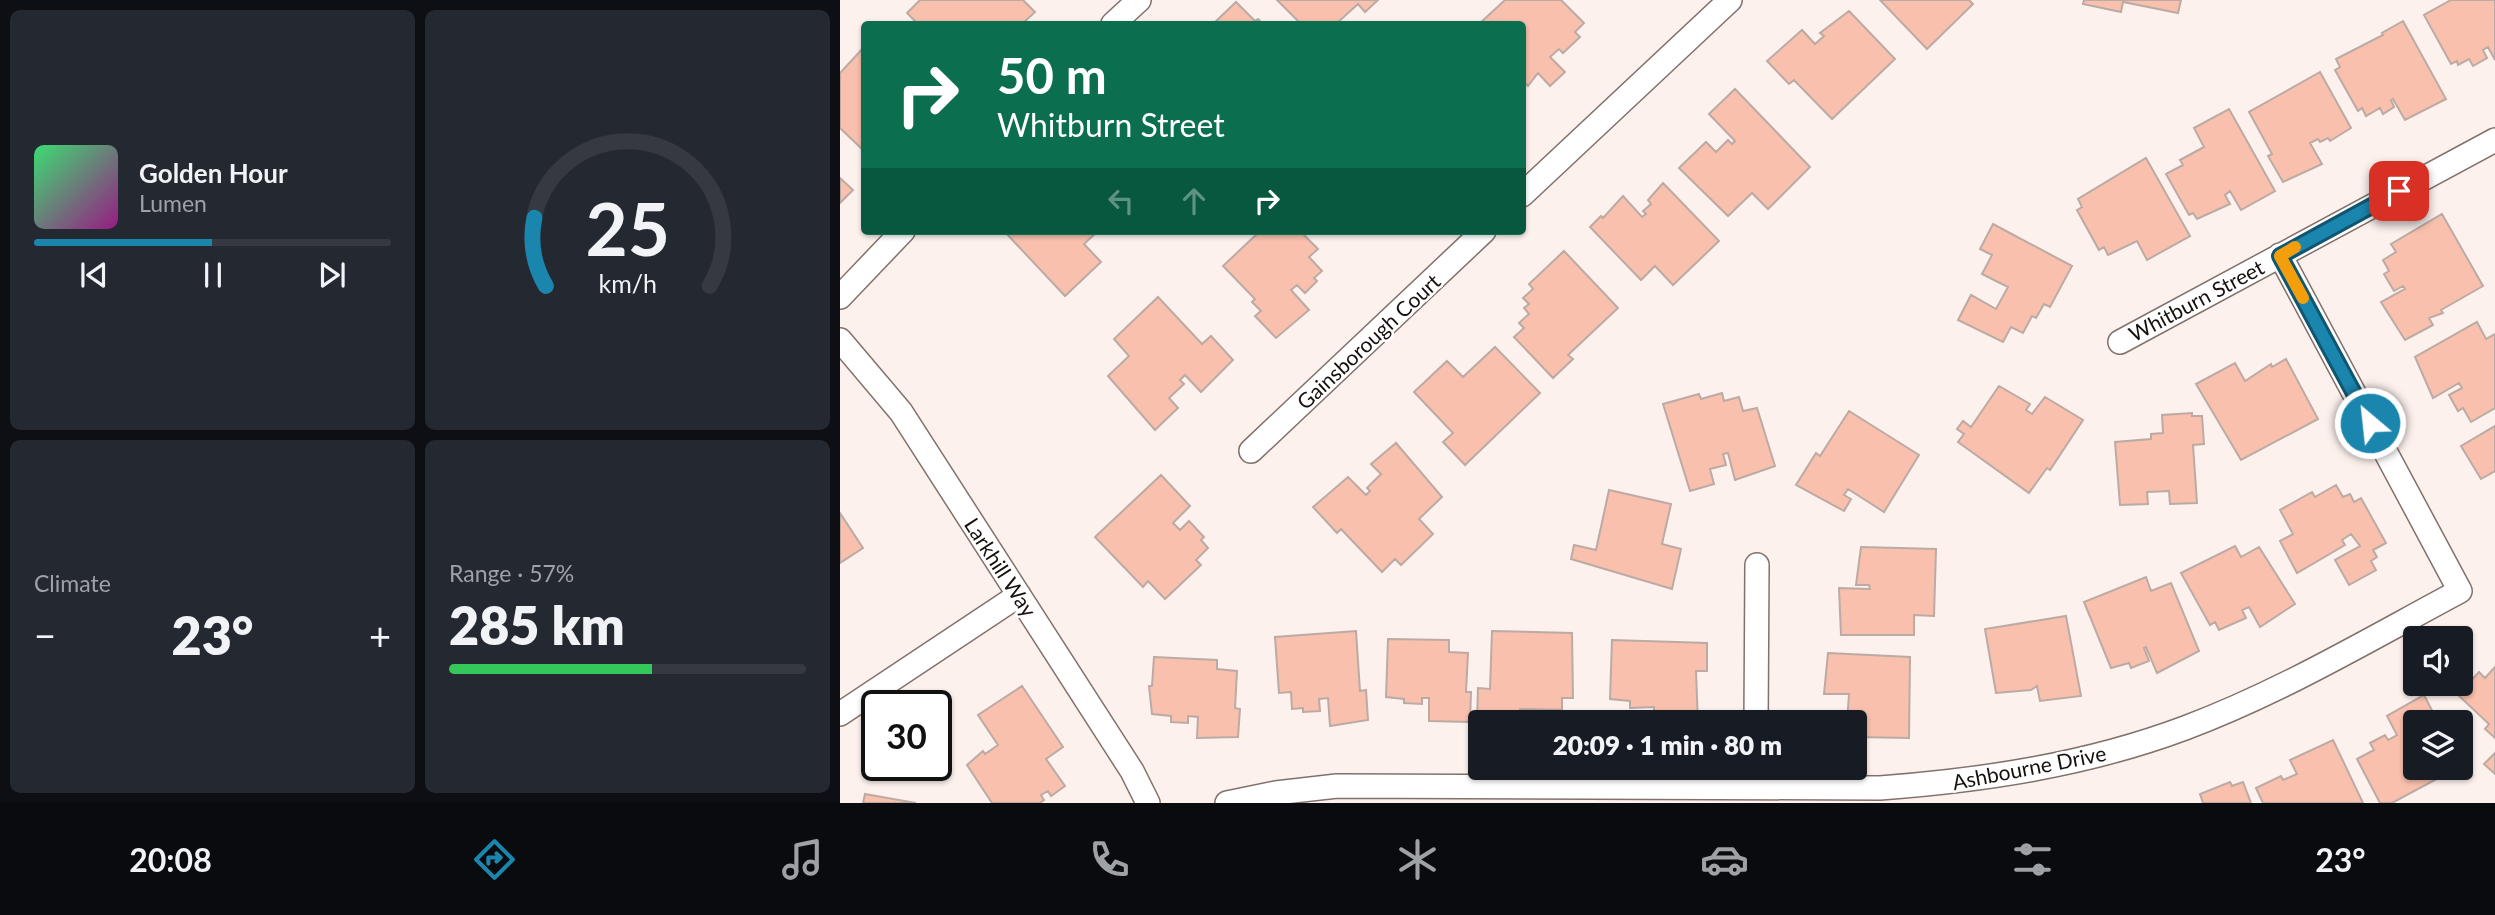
<!DOCTYPE html>
<html lang="en">
<head>
<meta charset="utf-8">
<style>
  :root { --surface:#171b24; --page:#242831; --text:#f1f3f6; --muted:#9ea1a6; --line:#363941; --accent:#1a85ad }
  body { margin:0; font-family:Lato,sans-serif; background:var(--page); color:var(--text); height:100vh; display:flex; flex-direction:column; font-size:26px; white-space:nowrap }
  * { box-sizing:border-box; margin:0 }
  p { font-size:23px; color:var(--muted) }
  .icon { flex:none; width:38px; height:38px; fill:none; stroke:currentColor; stroke-width:2; stroke-linecap:round; stroke-linejoin:round }
  .map { position:relative; flex:1; overflow:hidden }
  .sheet { display:flex; flex-direction:column; gap:10px; padding:10px; background:#0d0f14; width:840px }
  .sheet>* { flex:none }
  .hud { position:absolute; left:21px; top:21px; width:665px; height:214px; border-radius:7px; box-shadow:0 2px 5px #0004; background:#0b6e4f; color:#fff; overflow:hidden }
  .tools { position:absolute; left:1563px; top:626px; display:grid; gap:14px }
  .tools a { display:grid; place-items:center; width:70px; height:70px; border-radius:7px; background:var(--surface); box-shadow:0 2px 5px #0004; font-size:35px }
  .speed { position:absolute; left:21px; top:690px; display:flex; gap:14px; font-size:35px; font-weight:700; text-align:center }
  .speed>* { display:grid; place-content:center; width:91px; height:91px; border-radius:50%; background:var(--surface); box-shadow:0 2px 5px #0004; line-height:1 }
  .speed .limit { border:4px solid #111; border-radius:10px; background:#fff; color:#111 }
  .pin { position:absolute; display:grid; place-items:center; width:60px; height:60px; color:#fff; margin:-30px; border-radius:14px; box-shadow:0 4px 10px #0006 }
  .me { position:absolute; width:77px; margin:-38px; rotate:332deg; stroke-linejoin:round; filter:drop-shadow(0 0 5px #0008) }
  .turn { display:flex; align-items:center; gap:24px; height:147px; padding:0 21px; font-size:32px }
  .turn .icon { width:91px; height:91px; stroke-width:2.5 }
  .turn b { display:block; font-size:49px; line-height:60px }
  .lanes { display:flex; align-items:center; height:66px; padding:0 21px; background:#0003; justify-content:center; gap:35px; direction:ltr }
  .lanes .off { opacity:.35 }
  .big { font-size:52px; font-weight:800; line-height:1.1 }
  .sheet .tile { flex:1; display:flex; flex-direction:column; justify-content:center; gap:10px; min-width:0; padding:0 24px; border-radius:10px; background:var(--page) }
  .sheet .dial { align-items:center; gap:0 }
  .dial svg { height:182px; overflow:visible; fill:none; stroke:var(--line); stroke-width:7; stroke-linecap:round; text-anchor:middle }
  .dial text { fill:var(--text); stroke:none }
  .song { display:flex; align-items:center; gap:21px }
  .cover { width:84px; height:84px; border-radius:10px; background:linear-gradient(135deg,hsl(140 70% 55%),hsl(310 70% 35%)) }
  .played { height:7px; border-radius:4px; background:linear-gradient(90deg,var(--accent) 50%,var(--line) 50%) }
  .keys { display:flex; justify-content:space-around; direction:ltr }
  .heat { display:flex; justify-content:space-between; align-items:center; font-size:38px; direction:ltr }
  .charge { height:10px; border-radius:5px; background:linear-gradient(90deg,#34c759 57%,var(--line) 0) }
  .sheet .tiles { flex:1; display:grid; gap:10px; grid-template-columns:repeat(2,1fr) }
  .trip { position:absolute; left:628px; top:710px; width:399px; height:70px; border-radius:7px; background:var(--surface); box-shadow:0 2px 5px #0004; font-weight:800; line-height:70px; text-align:center }
  .menu { display:flex; height:112px; justify-content:space-around; align-items:center; background:#090b0e; color:var(--muted) }
  .menu .icon { width:49px; height:49px }
  .menu .active { color:var(--accent) }
  .menu b { font-size:32px; color:var(--text) }
  main { display:flex; flex:1; min-height:0 }
  .map>svg:first-child { display:block }
  .building { fill:#f9c0ad; stroke:#bcaaa4; stroke-width:2 }
  .lines { fill:none; stroke-linecap:round; stroke-linejoin:round }
  .minor-casing { stroke:#81716b; stroke-width:26 }
  .minor { stroke:#fff; stroke-width:23 }
  .route-casing { stroke:#115670; stroke-width:18 }
  .route { stroke:#1a85ad; stroke-width:12 }
  .slow { stroke:#f59e0b; stroke-width:12 }
  .labels { text-anchor:middle; dominant-baseline:central; stroke-width:5; stroke-linejoin:round; paint-order:stroke }
  .street-label { font-size:21px; fill:#16100e; stroke:#fff }
</style>
</head>
<body>
<main>
<section class="sheet">
<div class="tiles">
<div class="tile">
<div class="song"><i class="cover"></i><div><b>Golden Hour</b><p>Lumen</p></div></div>
<div class="played"></div>
<div class="keys"><svg class="icon" aria-label="previous" viewBox="0 0 24 24"><path d="M18 5L8 12l10 7zM5 5v14"/></svg><svg class="icon" aria-label="pause" viewBox="0 0 24 24"><path d="M8 5v14M16 5v14"/></svg><svg class="icon" aria-label="next" viewBox="0 0 24 24"><path d="M6 5l10 7-10 7zM19 5v14"/></svg></div>
</div>
<div class="tile dial"><svg viewBox="0 0 100 80">
<path d="M14 69A42 42 0 1 1 86 69"/>
<path d="M14 69A42 42 0 0 1 9 39" stroke="#1a85ad"/>
<text x="50" y="56" font-size="32" font-weight="700">25</text>
<text x="50" y="72" font-size="11">km/h</text>
</svg></div>
<div class="tile"><p>Climate</p>
<div class="heat"><a>−</a><b class="big">23°</b><a>+</a></div>
</div>
<div class="tile"><p>Range · 57%</p><b class="big">285 km</b><div class="charge"></div></div>
</div>
</section>
<div class="map">
<svg width="1655" height="803" viewBox="0 0 1655 803">
  <rect width="100%" height="100%" fill="#fdf1ed"/>
  <path class="building" d="M80 0H183L195 12 182 24H78L67 13Z
    M437 0H538L525 12 518 4 496 24H461Z
    M665 0H721L744 23 735 32 740 37 723 53 719 49 710 57 725 72 710 86 698 73 688 86 682 80V24H639Z
    M1040 0H1129L1133 4 1087 49Z
    M1244 0H1341L1338 13 1283 2 1281 12 1243 4Z
    M1611 0H1655V60L1648 47 1643 50 1647 58 1633 66 1629 59 1618 65 1617 61 1611 64 1584 15Z
    M396 2 415 21 418 19 423 24H373Z
    M1009 11 1055 59 992 119 954 80 949 84 927 61 962 30 975 44 984 36 980 33Z
    M1563 21 1606 99 1565 120 1553 99 1551 100 1554 107 1543 114 1540 108 1526 116 1522 108 1518 111 1495 70 1500 67 1496 59 1543 35 1542 33Z
    M24 47V145L21 148 0 128V73Z
    M1480 72 1511 128 1490 141 1488 138 1480 142 1478 139 1470 143 1482 164 1443 182 1428 156 1432 154 1409 112Z
    M895 89 970 167 928 209 912 193 888 216 839 168 866 142 876 152 888 140 892 144 895 141 869 114Z
    M1389 109 1435 191 1401 210 1390 191 1385 195 1390 204 1357 219 1353 213 1349 215 1326 174 1343 165 1340 160 1364 147 1354 128Z
    M1306 158 1350 236 1307 260 1297 241 1268 255 1264 247 1259 250 1237 210 1242 207 1238 199Z
    M0 178 13 190 0 203Z
    M823 183 879 241 833 285 815 266 801 280 750 227 761 216 763 218 783 196 802 217 806 214 803 211 811 204 808 200Z
    M1602 214 1643 286 1601 310 1603 313 1589 318 1593 325 1565 340 1541 302 1565 289 1563 286 1554 291 1544 274 1549 271 1543 260 1556 252 1551 244Z
    M1153 224 1232 266 1210 307 1204 304 1196 318 1192 316 1183 333 1171 327 1163 342 1118 320 1131 295 1156 309 1168 287 1142 274 1152 255 1140 249Z
    M164 231H258L244 244 261 262 225 296Z
    M420 231H460L478 249 469 257 482 271 474 278 477 281 465 293 457 285 451 290 469 310 436 338 415 316 421 311 412 302 415 299 383 266Z
    M724 251 778 308 728 355 733 359 713 378 674 337 684 328 679 323 689 314 684 308 689 304 683 298 693 289 689 284Z
    M318 297 362 344 371 336 393 360 361 392 345 375 340 380 344 384 329 398 338 408 315 430 268 376 289 356 274 339Z
    M1637 322 1646 339 1655 334V408L1631 422 1623 408 1618 411 1609 395 1622 388 1619 383 1593 398 1575 357Z
    M655 347 700 393 625 465 603 442 613 433 574 392 607 361 623 377Z
    M1446 359 1478 419 1401 460 1356 384 1395 363 1405 381 1431 364 1432 367Z
    M1159 386 1190 404 1186 410 1192 414 1205 397 1243 420 1210 470 1207 468 1189 493 1118 442 1124 434 1117 429 1123 421 1131 427Z
    M882 393 884 401 899 397 903 411 917 408 935 466 895 480 888 453 883 454 886 465 870 469 874 484 850 491 823 404 859 394 861 399Z
    M1009 411 1079 455 1044 512 1008 489 1004 495 1011 499 1004 511 956 485 976 453 980 456Z
    M1352 413V416H1362L1364 444 1353 445 1357 503 1330 504 1329 491 1307 492 1308 504 1280 505 1275 442 1311 439V434L1323 433 1322 415Z
    M1655 426V471L1641 479 1621 446Z
    M556 443 602 497 579 519 593 534 561 565 555 559 542 572 501 529 497 533 473 507 508 477 526 495 530 491 527 488 541 474 531 464Z
    M321 475 350 506 333 523 340 530 349 521 364 537 361 540 368 548 356 560 361 565 325 599 308 581 303 587 255 537Z
    M1496 485 1503 497 1510 494 1514 502 1521 498 1546 543 1533 550 1537 557 1531 561 1536 570 1509 585 1495 560 1520 546 1511 534 1502 540 1505 545 1457 573 1440 541 1453 534 1440 510 1472 492 1475 497Z
    M769 490 831 504 822 544 841 549 832 589 731 559 734 545 756 550Z
    M0 513 23 548 0 563Z
    M1395 546 1401 557 1419 547 1455 604 1420 627 1409 607 1402 610 1406 618 1379 630 1375 622 1370 625 1341 573Z
    M1021 547 1096 549 1094 616 1074 615V635H1001L999 588 1030 589 1029 585H1016Z
    M1306 577 1311 591 1331 583 1359 651 1317 673 1306 647 1304 648 1309 661 1291 668 1289 663 1271 668 1244 602Z
    M1226 616 1241 696 1200 701 1197 686 1191 690 1156 693 1145 629Z
    M516 631 520 691 526 690 528 720 490 726 488 698 479 699 480 711 463 712V708L452 709 451 692 439 693 435 637Z
    M652 631 732 633 733 698H722V710L680 709 679 723 637 722 638 688 650 689Z
    M548 639 609 640V652L628 653 626 692H631L630 722 589 721V698H582V704L564 703V699L546 697Z
    M772 640 867 643V671H856L858 723H814V707L790 708V701L770 699Z
    M988 653 1070 657 1069 738 1015 737V723H1007L1009 694H984Z
    M314 657 377 660V669L397 671 395 708 400 709 398 737 357 738 358 717 348 716V723L331 722V716L312 714 309 686H312Z
    M1655 667V738L1645 729 1649 724 1618 695 1639 672 1645 678Z
    M182 686 223 747 206 759 225 786 211 796 208 791 201 795 204 800 200 803H152L127 765 143 751 145 754 158 745 138 715Z
    M1584 695 1598 722 1575 723V768H1617L1552 803H1540L1517 759 1534 750 1530 743 1545 735 1548 740 1557 735 1547 716Z
    M1493 740 1523 803H1423L1416 788 1441 776 1443 780 1457 774 1450 760Z
    M1655 753V774L1644 764Z
    M1390 782 1392 786 1403 782 1411 803H1363L1360 794Z
    M25 794 76 803H23Z"/>
  <g class="lines">
    <defs>
      <path id="minor" d="M273 24 299 0
        M682 195 890 0
        M0 297 63 231
        M0 340 61 412 292 771 308 803
        M1280 342 1655 140
        M411 451 644 231
        M0 714 179 595
        M916 723 917 565
        M387 803 436 793 497 786 1040 788C1144 780 1246 765 1345 728 1441 692 1530 639 1620 591L1440 255"/>
    </defs>
    <use href="#minor" class="minor-casing"/>
    <use href="#minor" class="minor"/>
  </g>
  <g class="lines">
    <defs>
      <path id="route" d="M1530 423 1440 256 1559 191"/>
    </defs>
    <use href="#route" class="route-casing"/>
    <use href="#route" class="route"/>
    <path class="slow" d="M1455 247 1440 256 1463 298"/>
  </g>
  <g class="labels">
    <g class="street-label">
      <text transform="translate(1356 300) rotate(-28)">Whitburn Street</text>
      <text transform="translate(528 341) rotate(-43)">Gainsborough Court</text>
      <text transform="translate(161 567) rotate(57)">Larkhill Way</text>
      <text transform="translate(1189 767) rotate(-11)">Ashbourne Drive</text>
    </g>
  </g>
</svg>
<div class="tools">
<a><svg class="icon" aria-label="sound" viewBox="0 0 24 24"><path d="M4 9h4l5-4v14l-5-4H4zM17 9q2 3 0 6"/></svg></a>
<a><svg class="icon" aria-label="layers" viewBox="0 0 24 24"><path d="M12 4l9 5-9 5-9-5zM3 14l9 5 9-5"/></svg></a>
</div>
<div class="speed"><div class="limit">30</div></div>
<div class="pin" style="left:1559px;top:191px;background:#d93025"><svg class="icon" aria-label="arrive" viewBox="0 0 24 24"><path d="M6 21V4h12l-3 4 3 4H6"/></svg></div>
<svg class="me" style="left:1530px;top:423px" viewBox="-20 -20 40 40"><circle r="17" fill="#1a85ad" stroke="#fff" stroke-width="3"/><path d="M0-11L8 9 0 5-8 9z" fill="#fff"/></svg>
<div class="trip">20:09 · 1 min · 80 m</div>
<div class="hud">
<div class="turn"><svg class="icon" aria-label="right" viewBox="0 0 24 24"><path d="M7 20v-9h11M14 6l5 5-5 5"/></svg><div><b>50 m</b>Whitburn Street</div></div>
<div class="lanes"><svg class="icon off" aria-label="left" viewBox="0 0 24 24"><path d="M17 20v-9H6M10 6l-5 5 5 5"/></svg><svg class="icon off" aria-label="ahead" viewBox="0 0 24 24"><path d="M12 20V5M6 11l6-6 6 6"/></svg><svg class="icon" aria-label="right" viewBox="0 0 24 24"><path d="M7 20v-9h11M14 6l5 5-5 5"/></svg></div>
</div>
</div>
</main>
<nav class="menu">
<b>20:08</b>
<svg class="icon active" aria-label="directions" viewBox="0 0 24 24"><path d="M12 3l9 9-9 9-9-9zM9 14v-3h6M13 9l2 2-2 2"/></svg>
<svg class="icon" aria-label="music" viewBox="0 0 24 24"><path d="M9 18V5l10-2v13"/><circle cx="6" cy="18" r="3"/><circle cx="16" cy="16" r="3"/></svg>
<svg class="icon" aria-label="phone" viewBox="0 0 24 24"><path d="M5 4h4l2 5-3 2q2 4 5 5l2-3 5 2v4C11 20 4 13 5 4z"/></svg>
<svg class="icon" aria-label="climate" viewBox="0 0 24 24"><path d="M12 3v18M4 7l16 10M4 17L20 7"/></svg>
<svg class="icon" aria-label="car" viewBox="0 0 24 24"><path d="M5 17H2v-5l4-1 3-4h7l3 4 3 1v5h-3M9 17h6M6 11h13"/><circle cx="7" cy="17" r="2"/><circle cx="17" cy="17" r="2"/></svg>
<svg class="icon" aria-label="filters" viewBox="0 0 24 24"><path d="M4 7h16M4 17h16"/><circle cx="9" cy="7" r="2"/><circle cx="15" cy="17" r="2"/></svg>
<b>23°</b>
</nav>
</body>
</html>
